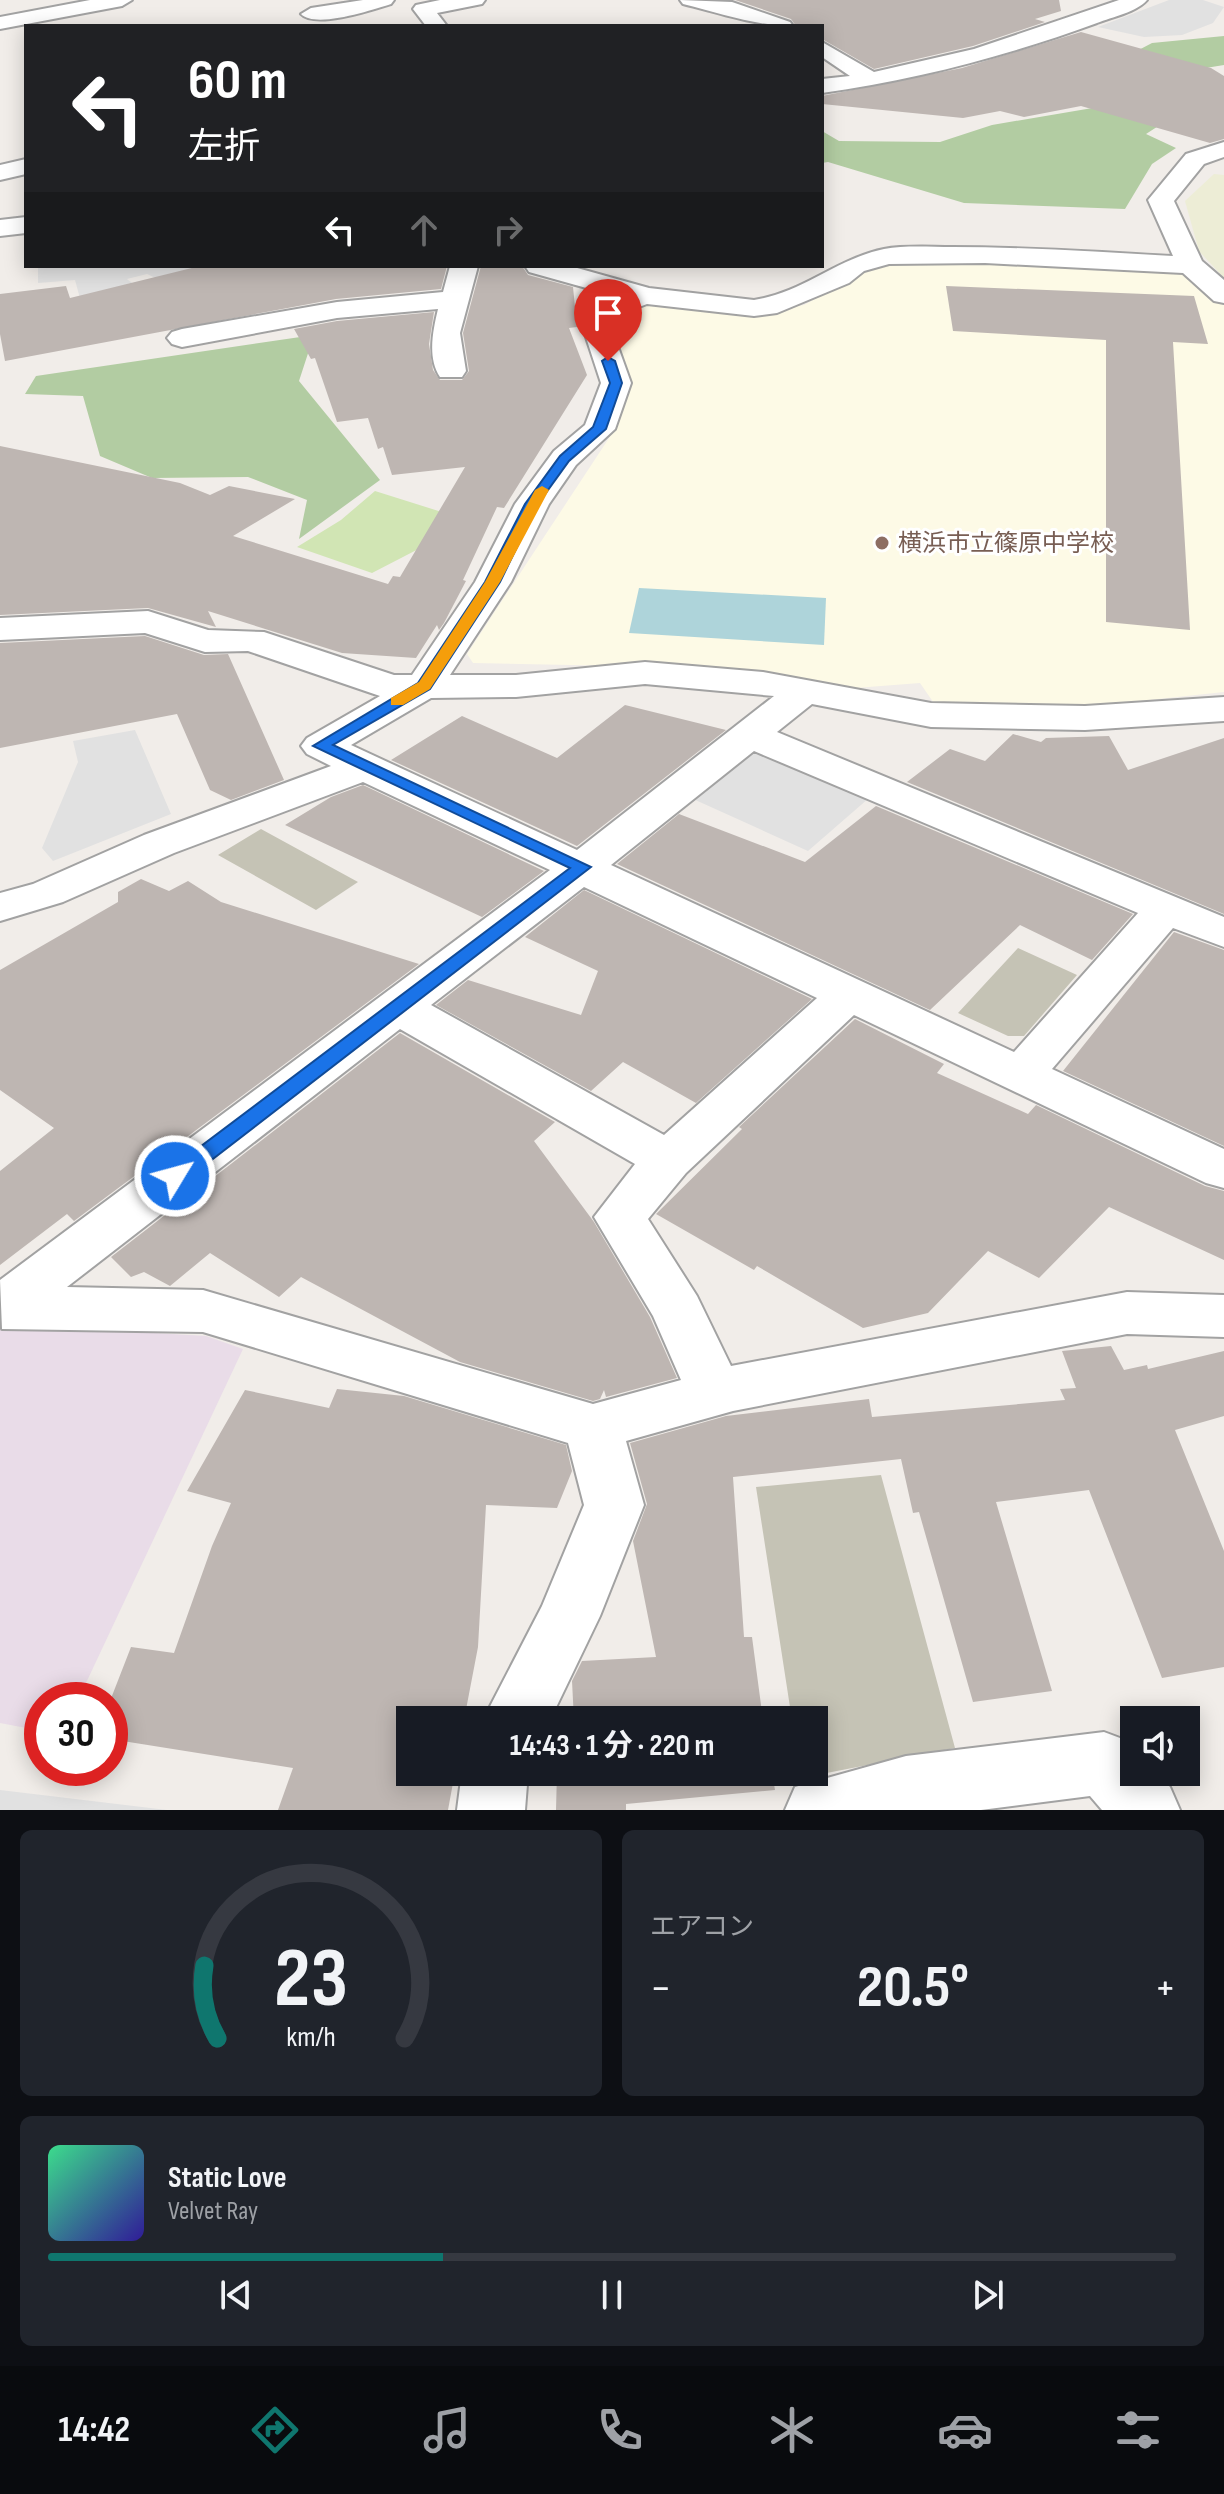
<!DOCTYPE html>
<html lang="ja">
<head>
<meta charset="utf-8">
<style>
  :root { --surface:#171b24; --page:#20242c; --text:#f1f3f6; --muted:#9ea1a6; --line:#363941; --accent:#0f766e }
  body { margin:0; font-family:"Sofia Sans Condensed","Noto Sans JP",sans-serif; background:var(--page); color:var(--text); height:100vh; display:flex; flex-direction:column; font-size:30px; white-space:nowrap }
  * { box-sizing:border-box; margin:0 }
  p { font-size:26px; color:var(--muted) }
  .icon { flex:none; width:44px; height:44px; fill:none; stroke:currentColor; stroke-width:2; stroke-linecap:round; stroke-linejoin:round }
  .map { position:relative; height:1810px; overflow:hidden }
  .sheet { display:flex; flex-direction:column; gap:20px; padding:20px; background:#0d0f14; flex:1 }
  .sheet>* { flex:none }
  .guide { position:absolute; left:24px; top:24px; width:800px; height:244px; border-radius:0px; box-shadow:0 4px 20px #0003; background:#202124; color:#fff; overflow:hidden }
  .fabs { position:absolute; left:1120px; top:1706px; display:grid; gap:16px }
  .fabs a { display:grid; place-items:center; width:80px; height:80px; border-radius:0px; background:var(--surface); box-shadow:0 4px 20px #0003; font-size:40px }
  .speed { position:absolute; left:24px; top:1682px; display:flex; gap:16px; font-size:40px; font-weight:700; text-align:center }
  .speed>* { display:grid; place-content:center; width:104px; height:104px; border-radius:50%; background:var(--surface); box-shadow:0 4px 20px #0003; line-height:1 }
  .speed .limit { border:12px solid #d22; background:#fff; color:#111 }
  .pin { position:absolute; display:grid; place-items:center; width:68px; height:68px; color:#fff; margin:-82px -34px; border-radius:50% 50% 50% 0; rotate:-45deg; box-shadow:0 0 8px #0007 }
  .pin .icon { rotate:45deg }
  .me { position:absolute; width:88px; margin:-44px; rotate:53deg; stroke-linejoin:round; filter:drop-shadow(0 0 6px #0008) }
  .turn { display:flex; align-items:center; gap:28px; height:168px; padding:0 32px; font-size:36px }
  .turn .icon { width:104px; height:104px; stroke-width:2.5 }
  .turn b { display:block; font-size:56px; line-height:68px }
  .lanes { display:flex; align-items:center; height:76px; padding:0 32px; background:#0003; justify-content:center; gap:40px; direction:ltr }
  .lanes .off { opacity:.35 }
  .big { font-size:60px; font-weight:700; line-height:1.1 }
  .sheet .widget { flex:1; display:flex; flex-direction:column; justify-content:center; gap:12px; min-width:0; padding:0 28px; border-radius:12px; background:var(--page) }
  .sheet .dial { align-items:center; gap:0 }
  .dial svg { height:208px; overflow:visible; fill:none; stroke:var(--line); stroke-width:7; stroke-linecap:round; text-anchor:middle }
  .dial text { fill:var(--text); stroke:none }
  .song { display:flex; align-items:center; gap:24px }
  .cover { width:96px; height:96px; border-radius:12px; background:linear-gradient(135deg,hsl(150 70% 55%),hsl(250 70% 35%)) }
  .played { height:8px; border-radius:4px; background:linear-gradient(90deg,var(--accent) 35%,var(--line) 35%) }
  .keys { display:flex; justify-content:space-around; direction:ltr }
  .heat { display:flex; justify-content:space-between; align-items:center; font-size:44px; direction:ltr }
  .sheet .tiles { flex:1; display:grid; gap:20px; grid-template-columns:1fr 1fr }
  .widget:last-child { grid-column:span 2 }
  .trip { position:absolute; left:396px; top:1706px; width:432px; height:80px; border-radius:0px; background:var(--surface); box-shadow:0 4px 20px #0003; font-weight:700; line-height:80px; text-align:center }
  .dock { display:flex; height:128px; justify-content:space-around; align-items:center; background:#090b0e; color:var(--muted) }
  .dock .icon { width:56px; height:56px }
  .dock .active { color:var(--accent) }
  .dock b { font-size:36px; color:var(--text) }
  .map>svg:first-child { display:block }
  .industrial { fill:#e9dce8 }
  .education { fill:#fdfae6 }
  .construction { fill:#c5c3b5 }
  .farmland { fill:#ededd6 }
  .grass { fill:#d1e5b4 }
  .forest { fill:#b2cca2 }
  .parking { fill:#e1e1e1 }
  .water { fill:#aed4da }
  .building { fill:#beb6b2 }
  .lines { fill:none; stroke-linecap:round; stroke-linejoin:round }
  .minor-casing { stroke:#a2a2a2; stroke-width:4 }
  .minor { fill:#fff; fill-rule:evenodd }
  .route { fill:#1a73e8; stroke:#114b97; stroke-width:2 }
  .slow { fill:#f59e0b }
  .education-dot { fill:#8d6e63; stroke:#fff; stroke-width:3 }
  .labels { text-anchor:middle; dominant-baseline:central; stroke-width:6; stroke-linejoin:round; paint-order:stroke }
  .far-education-label { font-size:24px; fill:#785e54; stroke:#fff; text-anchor:start }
</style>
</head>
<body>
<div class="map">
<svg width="1224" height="1810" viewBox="0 0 1224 1810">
  <rect width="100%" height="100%" fill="#f1ede9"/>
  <path class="industrial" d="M0 1324 206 1336 243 1349 78 1700H42V1731L0 1723Z"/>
  <path class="education" d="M901 259 1172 268 1187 273 1224 302V692L1120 703 938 709 920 683 855 688 725 668 473 663 467 654 613 432 629 383 610 321 619 311 641 305H669L755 314 804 305 879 264Z"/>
  <path class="construction" d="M261 829 358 882 316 910 218 855Z
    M1018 948 1077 975 1024 1036H1008L958 1013Z
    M881 1475 955 1748 801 1778 800 1772H814V1720H792L756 1487Z"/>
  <path class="farmland" d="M1214 174 1224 175V278L1199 251 1185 201Z"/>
  <path class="grass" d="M375 491 483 525 432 542 372 573 297 547 341 520Z"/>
  <path class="forest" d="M1224 36V65L1138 79 1183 110 1146 134 1176 148 1152 164 1125 209 964 203 828 162 822 163V131L839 141 940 142 992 125 1116 104 1091 75 1152 43Z
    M314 335 299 381 380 480 299 539 307 500 248 477 152 478 100 456 83 396 25 394 36 376Z"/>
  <path class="parking" d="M1169 0H1203L1224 7 1213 23 1182 35 1144 37 1098 27Z
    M38 266H236L175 287 147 274 127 279 141 290 81 302 75 280 38 283Z
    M135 730 171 814 53 861 42 848 78 762 73 741Z
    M742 750 766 752 869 798 808 851 691 798Z
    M0 1790 167 1810H0Z"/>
  <path class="water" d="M639 588 826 598 824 645 629 633Z"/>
  <path class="building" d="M735 0H1059L1061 11 1035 19 1045 22 973 46 874 69 822 39V26H796L791 19Z
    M1081 32 1211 68 1224 76V139L1210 143 1081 106 1024 117 1000 111 963 118 822 104V96L962 68Z
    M200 266H447L441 289 336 299 5 361 0 334V294L66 286 70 298Z
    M481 266H522L528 275 573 287 577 327 569 328 587 375 504 508 497 507 463 580 466 581 444 623 439 630 437 625 416 658 342 653 208 611 216 627 148 608 0 615V446L180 483 210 495 229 486 295 499 233 536 388 584 393 576 400 577 465 467 392 475 383 447 378 449 368 418 337 422 315 358 311 359 294 329 337 321 434 312 429 344 433 370 440 380H462L469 371 463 333Z
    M946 286 1194 296 1208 344 1173 342 1190 630 1106 622V340L953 331Z
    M145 636 204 655 228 654 284 780 231 800 210 790 177 714 0 748V643Z
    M625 705 726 730 577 846 391 760 462 716 557 758Z
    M1013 734 1041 742 1046 738 1109 736 1128 770 1224 738V914L907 782 950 749 985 761Z
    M363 785 544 871 482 917 285 825 331 797Z
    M876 806 1133 914 1092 960 1020 925 930 1010 617 864 679 814 805 862Z
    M141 879 169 891 188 881 221 902 419 964 74 1221 67 1214 0 1265V1171L54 1128 0 1090V970L118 902V892Z
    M584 890 812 999 696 1103 623 1062 591 1091 436 1005 468 980 581 1015 598 971 525 937Z
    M1174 932 1224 950V1146L1063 1071Z
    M855 1019 944 1064 937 1073 1028 1114 1036 1105 1205 1186 1224 1191V1260L1109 1207 1039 1278 988 1251 928 1313 863 1328 757 1266 754 1270 656 1214 742 1129 739 1127Z
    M400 1033 555 1122 534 1141 594 1222 650 1317 677 1378 606 1397 604 1390 600 1399 593 1401 460 1362 301 1277 279 1297 210 1253 170 1286 144 1272 131 1277 111 1257Z
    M1111 1346 1124 1370 1147 1365 1148 1369 1224 1351V1416L1175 1430 1224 1551V1667L1162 1678 1089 1490 996 1502 1052 1691 973 1702 919 1512 913 1513 901 1459 733 1477 744 1637H752L763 1720H574L572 1681 582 1661 656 1657 633 1541 647 1504 630 1443 726 1416 869 1399 872 1417 1065 1400 1060 1389 1076 1388 1062 1351Z
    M337 1389 404 1396 566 1445 572 1471 557 1508 486 1505 478 1647 464 1720H410V1772H455L448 1810H278L293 1768 110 1739V1701L131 1647 174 1653 212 1546 231 1503 187 1491 245 1390 329 1408Z
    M557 1772H772L775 1790 626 1804V1810H556Z"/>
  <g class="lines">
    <defs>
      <path id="minor" d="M90 0H132L122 6 0 29V17Z
        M363 0H394L391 4C372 10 315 29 301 14L311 8Z
        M440 0H485L482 4 437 13 447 26H426L413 9 416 5Z
        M680 0 732 2 790 22 793 26C756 26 719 13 683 4Z
        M1119 0H1147C1137 12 1112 17 1097 23 1007 56 916 80 822 93V79L850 76 822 57V42L874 72 974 49Z
        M1224 142V157L1204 164 1174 201 1202 261 1224 280V303L1214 301 1183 273 985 263 889 264 864 271 849 283 777 313 754 316 647 304 608 319 631 383 615 429 576 465 549 504 511 582 450 675H516L645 662 763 672 931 703 1085 706 1224 697V721L1085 730 931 727 812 704 777 732 1224 917V947L1173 928 1052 1069 1224 1149V1188L1206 1183 854 1015 686 1173 648 1219 697 1296 731 1366 1127 1292 1224 1295V1337L1127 1334 733 1411 626 1441 644 1505 600 1616 550 1720H483L542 1606 584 1505 568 1443 203 1332 2 1329 0 1280 550 870 363 782 174 853 63 902 0 921V893L33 884 144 835 331 766 307 754 301 746 307 738 380 696 248 651 205 652 145 633 0 640V618L148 611 208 630 264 632 394 675H412L475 582 515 504 554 451 585 425 601 383 579 316 599 300 615 296 529 272 525 266H570L649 288 754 300C802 293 836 259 884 249 905 245 930 247 952 247 1025 247 1099 252 1173 256L1148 200 1186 154ZM645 684 774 696 577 850 351 745 431 698 516 697ZM754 751 1138 913 1014 1052 611 865ZM584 887 817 998 664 1135 431 1005ZM400 1029 635 1164 594 1217 653 1316 681 1380 593 1404 203 1290 67 1287Z
        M26 159V174L0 180V165Z
        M26 217V233L0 236V220Z
        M450 266H478L460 333 466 371 462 377H440C427 358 433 330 438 309L337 318 182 347 172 344 167 338 172 332 182 329 337 302 443 292Z
        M1104 1732 1128 1741 1134 1748V1772H1156L1170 1787 1180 1810H1102L1090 1796 981 1810H785L795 1787 906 1756Z
        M462 1772H528L525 1810H457Z"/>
    </defs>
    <use href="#minor" class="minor-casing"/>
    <use href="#minor" class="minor"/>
  </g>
  <path class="route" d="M608 357 615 361 622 383 606 429 569 461 538 504 500 582 430 689 333 745 591 867 183 1182H168L165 1176 168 1171 570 868 313 746 418 683 485 582 525 504 560 456 593 427 610 383 602 361Z"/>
  <path class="slow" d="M542 486 549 490 500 582 430 689 403 705H391V698L419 682 429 667 485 582 535 490Z"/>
  <circle class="education-dot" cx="882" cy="543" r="8"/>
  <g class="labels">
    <g class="far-education-label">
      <text x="898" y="543">横浜市立篠原中学校</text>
    </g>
  </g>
</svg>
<div class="fabs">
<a><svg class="icon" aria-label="sound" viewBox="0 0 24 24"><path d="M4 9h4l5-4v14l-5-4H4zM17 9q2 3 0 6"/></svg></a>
</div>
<div class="speed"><div class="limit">30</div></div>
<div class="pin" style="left:608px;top:361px;background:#d93025"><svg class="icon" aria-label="arrive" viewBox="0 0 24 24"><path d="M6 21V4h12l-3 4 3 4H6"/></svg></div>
<svg class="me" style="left:175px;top:1176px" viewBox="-20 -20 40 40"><circle r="17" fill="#1a73e8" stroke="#fff" stroke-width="3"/><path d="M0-11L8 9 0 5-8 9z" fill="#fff"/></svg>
<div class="trip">14:43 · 1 分 · 220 m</div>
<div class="guide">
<div class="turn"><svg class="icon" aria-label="left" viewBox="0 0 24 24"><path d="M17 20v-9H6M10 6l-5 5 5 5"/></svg><div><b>60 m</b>左折</div></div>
<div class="lanes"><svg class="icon" aria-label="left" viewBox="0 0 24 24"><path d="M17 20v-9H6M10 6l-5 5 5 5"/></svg><svg class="icon off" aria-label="ahead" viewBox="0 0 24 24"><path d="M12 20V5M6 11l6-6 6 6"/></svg><svg class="icon off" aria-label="right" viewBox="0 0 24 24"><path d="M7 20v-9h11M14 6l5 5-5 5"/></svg></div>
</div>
</div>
<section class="sheet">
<div class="tiles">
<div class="widget dial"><svg viewBox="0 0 100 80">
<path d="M14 69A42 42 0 1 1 86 69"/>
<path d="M14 69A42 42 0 0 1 9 41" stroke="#0f766e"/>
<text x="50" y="56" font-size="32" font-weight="700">23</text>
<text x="50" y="72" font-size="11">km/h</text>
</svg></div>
<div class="widget"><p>エアコン</p>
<div class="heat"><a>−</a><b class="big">20.5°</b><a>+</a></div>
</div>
<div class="widget">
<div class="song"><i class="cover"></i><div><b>Static Love</b><p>Velvet Ray</p></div></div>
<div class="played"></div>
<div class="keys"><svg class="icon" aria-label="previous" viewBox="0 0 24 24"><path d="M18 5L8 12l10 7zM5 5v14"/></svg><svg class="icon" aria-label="pause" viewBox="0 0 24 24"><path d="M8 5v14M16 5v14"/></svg><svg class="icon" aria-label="next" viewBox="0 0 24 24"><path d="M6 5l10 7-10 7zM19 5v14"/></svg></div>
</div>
</div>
</section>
<nav class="dock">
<b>14:42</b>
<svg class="icon active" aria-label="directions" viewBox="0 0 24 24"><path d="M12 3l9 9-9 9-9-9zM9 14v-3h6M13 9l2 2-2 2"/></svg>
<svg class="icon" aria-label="music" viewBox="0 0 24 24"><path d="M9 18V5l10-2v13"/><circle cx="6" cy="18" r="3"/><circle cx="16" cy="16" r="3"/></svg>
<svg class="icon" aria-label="phone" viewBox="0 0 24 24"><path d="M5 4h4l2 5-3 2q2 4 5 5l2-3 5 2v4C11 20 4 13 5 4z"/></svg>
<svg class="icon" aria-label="climate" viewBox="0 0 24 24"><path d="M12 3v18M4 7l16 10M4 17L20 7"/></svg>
<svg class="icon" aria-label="car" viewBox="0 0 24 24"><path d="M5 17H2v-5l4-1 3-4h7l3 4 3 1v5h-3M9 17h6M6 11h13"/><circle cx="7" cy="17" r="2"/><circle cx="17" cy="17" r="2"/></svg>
<svg class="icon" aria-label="filters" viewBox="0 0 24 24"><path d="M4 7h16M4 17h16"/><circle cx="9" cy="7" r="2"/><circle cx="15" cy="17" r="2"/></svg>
</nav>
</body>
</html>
